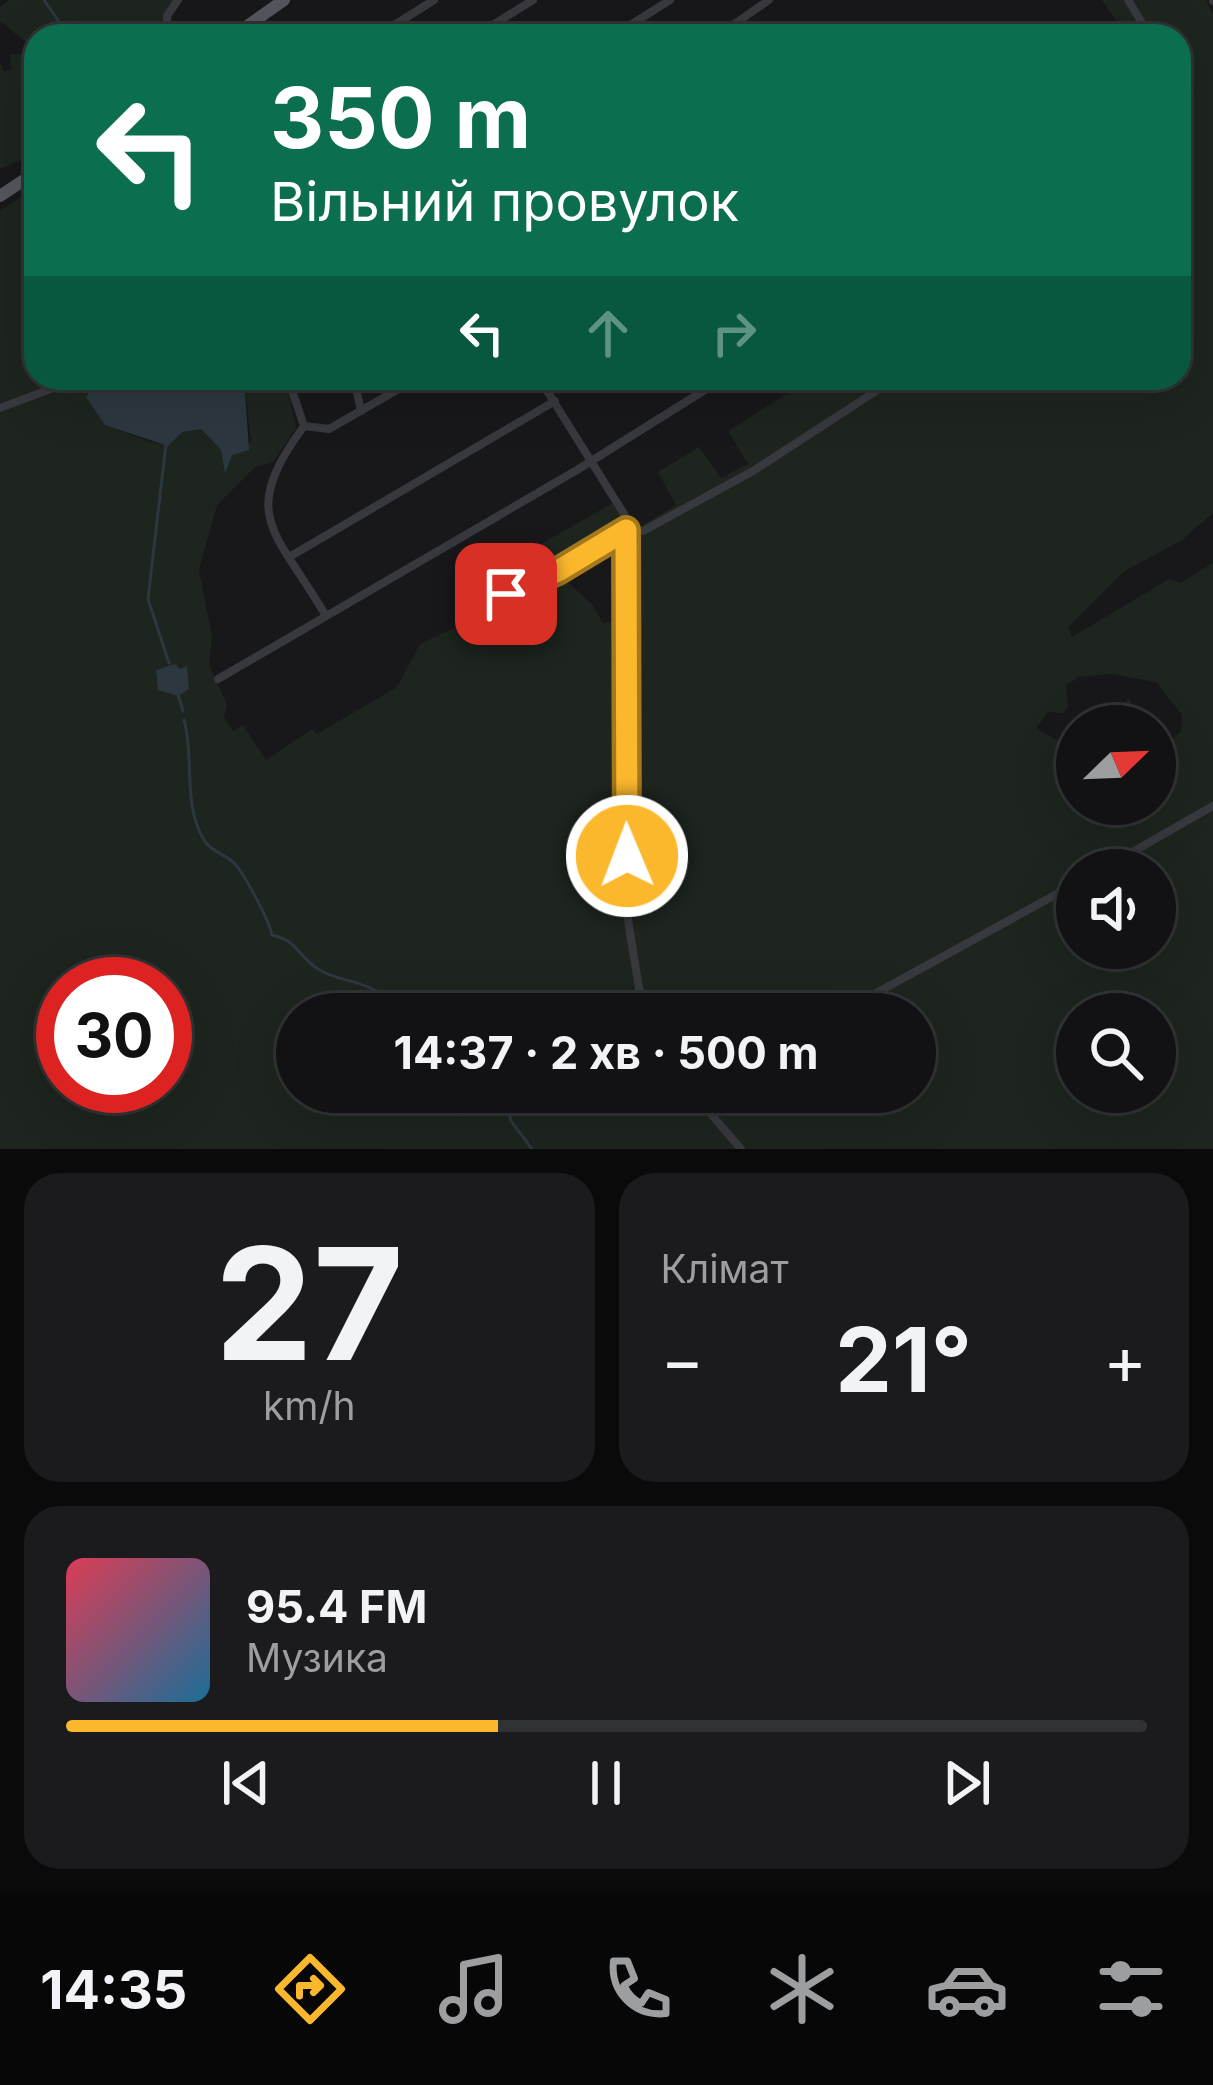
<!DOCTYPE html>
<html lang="uk">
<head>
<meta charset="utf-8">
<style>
  :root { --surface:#121214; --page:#1b1b1d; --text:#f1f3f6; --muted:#9c9ea0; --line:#313234; --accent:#fcb82d }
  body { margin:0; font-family:Inter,sans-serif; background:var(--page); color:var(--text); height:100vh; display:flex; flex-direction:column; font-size:45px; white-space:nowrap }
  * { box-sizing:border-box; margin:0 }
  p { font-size:39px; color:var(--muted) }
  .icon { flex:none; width:66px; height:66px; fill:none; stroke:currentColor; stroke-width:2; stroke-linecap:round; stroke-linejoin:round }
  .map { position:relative; height:1149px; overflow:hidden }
  .drawer { display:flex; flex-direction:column; gap:24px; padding:24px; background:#0a0a0b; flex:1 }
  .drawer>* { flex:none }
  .guide { position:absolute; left:24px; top:24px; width:1167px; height:366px; border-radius:36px; box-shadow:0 12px 48px #0002,0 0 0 3px var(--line); background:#0b6e4f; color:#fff; overflow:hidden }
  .needle { width:78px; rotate:67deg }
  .controls { position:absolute; left:1056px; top:705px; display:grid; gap:24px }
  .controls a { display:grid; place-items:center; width:120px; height:120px; border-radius:50%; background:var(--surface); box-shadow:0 12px 48px #0002,0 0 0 3px var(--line); font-size:60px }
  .speed { position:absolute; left:36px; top:957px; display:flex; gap:24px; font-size:60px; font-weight:700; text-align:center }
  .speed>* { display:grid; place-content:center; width:156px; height:156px; border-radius:50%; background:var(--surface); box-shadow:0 12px 48px #0002,0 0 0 3px var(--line); line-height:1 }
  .speed .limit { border:18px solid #d22; background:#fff; color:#111 }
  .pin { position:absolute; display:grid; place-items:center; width:102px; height:102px; color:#fff; margin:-51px; border-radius:24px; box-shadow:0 6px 18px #0006 }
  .me { position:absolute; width:132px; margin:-66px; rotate:359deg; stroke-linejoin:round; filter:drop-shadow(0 0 9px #0008) }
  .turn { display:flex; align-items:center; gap:42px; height:252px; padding:0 48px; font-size:54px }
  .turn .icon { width:156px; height:156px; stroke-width:2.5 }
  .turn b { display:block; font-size:84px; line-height:102px }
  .lanes { display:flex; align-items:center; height:114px; padding:0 48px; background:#0003; justify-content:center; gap:60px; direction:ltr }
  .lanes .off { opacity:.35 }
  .big { font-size:90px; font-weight:700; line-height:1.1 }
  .drawer .card { flex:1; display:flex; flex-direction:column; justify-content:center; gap:18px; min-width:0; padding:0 42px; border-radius:36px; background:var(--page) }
  .drawer .dial { align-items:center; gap:0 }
  .dial b { font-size:156px; line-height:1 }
  .song { display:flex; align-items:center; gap:36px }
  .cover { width:144px; height:144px; border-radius:18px; background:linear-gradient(135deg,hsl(350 70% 55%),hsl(200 70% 35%)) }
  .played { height:12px; border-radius:6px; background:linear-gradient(90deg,var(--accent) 40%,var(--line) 40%) }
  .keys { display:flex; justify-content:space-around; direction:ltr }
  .heat { display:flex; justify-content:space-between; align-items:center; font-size:66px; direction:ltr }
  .drawer .tiles { flex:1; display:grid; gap:24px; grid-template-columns:1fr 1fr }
  .card:last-child { grid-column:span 2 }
  .trip { position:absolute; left:276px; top:993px; width:660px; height:120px; border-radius:60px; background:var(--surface); box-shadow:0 12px 48px #0002,0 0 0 3px var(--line); font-weight:700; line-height:120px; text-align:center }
  .tab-bar { display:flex; height:192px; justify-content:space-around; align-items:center; background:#070708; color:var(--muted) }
  .tab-bar .icon { width:84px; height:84px }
  .tab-bar .selected { color:var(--accent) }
  .tab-bar b { font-size:54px; color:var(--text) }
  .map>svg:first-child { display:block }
  .green { fill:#1d251e; fill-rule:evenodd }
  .water { fill:#2d373f }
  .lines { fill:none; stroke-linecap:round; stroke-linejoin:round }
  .stream { stroke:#2d373f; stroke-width:3 }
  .street { stroke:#38393f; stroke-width:8 }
  .primary { stroke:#54565e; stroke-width:12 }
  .route-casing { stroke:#a4781d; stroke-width:30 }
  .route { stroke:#fcb82d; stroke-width:21 }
</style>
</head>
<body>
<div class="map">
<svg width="1213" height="1149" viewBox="0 0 1213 1149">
  <rect width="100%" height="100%" fill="#18181a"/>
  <path class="green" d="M10 0H174L160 36 42 32 28 44 0 21V7Z
    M1102 0H1206L1213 14V513L1182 540 1123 572 1068 627 1072 637 1169 579 1180 583 1213 563V1149H0V412L84 381C89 424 129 437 168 446L182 432 200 429 221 450 224 472 232 454 251 441 244 378H286L296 428 273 462 255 467 217 505 199 570 212 636 209 665 227 704 224 717 233 731 243 725 266 760 312 729 317 734 397 687 420 644 506 603 490 573 620 499 638 528 676 505 658 472 699 447 721 478 748 464 728 431 812 378H1179V36H1127ZM619 544 623 621 603 623 592 604 561 576ZM1111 674 1156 682 1182 715 1181 731 1161 749 1155 733V804H1077V736L1057 740 1036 728 1048 712 1063 713 1068 707 1066 685 1078 677ZM1077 870H1155V948H1077ZM63 984H165V1086H63ZM297 1014H915V1092H297ZM1077 1014H1155V1092H1077Z
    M10 54 36 55V153L0 169V62L4 71 11 69Z
    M36 187V378H71L0 404V211Z
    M1128 698 1147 726H1083L1080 719 1091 709 1105 725 1112 723Z"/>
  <path class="water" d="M123 378H244L249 450 232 455 225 474 221 450 201 429 182 432 168 446 105 425 86 397 94 385Z
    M175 664 180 669 187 666 189 689 178 696 158 690 156 670Z"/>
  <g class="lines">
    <path class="stream" d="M44 0 69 36
      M166 444 148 599 169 663
      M178 695 183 711
      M184 720C195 760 182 803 204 840 210 851 225 854 234 863 244 873 269 920 272 935 297 940 298 956 318 969 339 983 367 979 388 1000L411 993 442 1014
      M376 1014 384 995
      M456 1092 457 1115
      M505 1099 511 1121 532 1149"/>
    <path class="street" d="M1128 0 1150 36
      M1213 0V1
      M168 36 167 16 178 0
      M377 36 434 0
      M475 36 533 0
      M613 36 670 0
      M717 36 769 0
      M288 378 304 426
      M354 378 361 411
      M539 378 624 514 628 920 639 988 650 1014
      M0 408 80 378
      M304 426C237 517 276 530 326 616
      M304 426 329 429 418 378
      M291 556 555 401
      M505 594 558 571 626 530 643 531 753 471 896 378
      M218 679 577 470 724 378
      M1101 870 1213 806
      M838 1014 1077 883
      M692 1092 741 1149"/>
    <path class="primary" d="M233 36 284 0
      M0 196 36 172"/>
  </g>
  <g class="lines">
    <defs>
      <path id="route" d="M506 594 558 571 626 530 627 856"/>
    </defs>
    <use href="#route" class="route-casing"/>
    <use href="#route" class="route"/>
  </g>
</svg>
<div class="controls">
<a><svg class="needle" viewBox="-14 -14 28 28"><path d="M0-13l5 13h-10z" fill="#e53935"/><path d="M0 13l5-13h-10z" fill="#9c9ea0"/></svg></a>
<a><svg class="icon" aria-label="sound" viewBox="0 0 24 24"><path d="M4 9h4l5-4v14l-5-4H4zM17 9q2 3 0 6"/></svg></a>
<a><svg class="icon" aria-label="search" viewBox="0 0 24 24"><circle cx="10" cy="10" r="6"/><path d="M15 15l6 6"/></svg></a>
</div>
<div class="speed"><div class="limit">30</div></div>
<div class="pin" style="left:506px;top:594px;background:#d93025"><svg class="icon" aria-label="arrive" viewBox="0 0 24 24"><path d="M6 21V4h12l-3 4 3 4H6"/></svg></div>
<svg class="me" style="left:627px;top:856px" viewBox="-20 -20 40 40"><circle r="17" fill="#fcb82d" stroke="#fff" stroke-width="3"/><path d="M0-11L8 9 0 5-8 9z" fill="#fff"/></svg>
<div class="trip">14:37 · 2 хв · 500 m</div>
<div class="guide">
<div class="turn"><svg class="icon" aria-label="left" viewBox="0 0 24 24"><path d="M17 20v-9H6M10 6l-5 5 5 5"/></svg><div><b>350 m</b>Вільний провулок</div></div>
<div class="lanes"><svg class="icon" aria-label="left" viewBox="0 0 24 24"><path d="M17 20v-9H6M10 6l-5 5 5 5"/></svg><svg class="icon off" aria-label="ahead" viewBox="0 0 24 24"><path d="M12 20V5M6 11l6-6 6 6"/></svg><svg class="icon off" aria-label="right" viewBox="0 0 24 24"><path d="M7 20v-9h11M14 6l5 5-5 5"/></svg></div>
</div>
</div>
<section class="drawer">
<div class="tiles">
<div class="card dial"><b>27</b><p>km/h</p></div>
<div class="card"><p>Клімат</p>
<div class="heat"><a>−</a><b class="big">21°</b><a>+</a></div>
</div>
<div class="card">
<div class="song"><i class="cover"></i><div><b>95.4 FM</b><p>Музика</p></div></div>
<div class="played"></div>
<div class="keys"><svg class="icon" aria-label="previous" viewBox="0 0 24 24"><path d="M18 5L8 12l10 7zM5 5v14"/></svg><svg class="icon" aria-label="pause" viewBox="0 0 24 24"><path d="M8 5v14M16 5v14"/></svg><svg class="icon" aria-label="next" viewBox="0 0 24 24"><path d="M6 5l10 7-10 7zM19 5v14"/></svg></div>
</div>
</div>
</section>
<nav class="tab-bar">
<b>14:35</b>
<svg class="icon selected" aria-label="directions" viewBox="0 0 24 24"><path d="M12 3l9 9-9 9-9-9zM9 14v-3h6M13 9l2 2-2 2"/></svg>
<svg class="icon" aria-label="music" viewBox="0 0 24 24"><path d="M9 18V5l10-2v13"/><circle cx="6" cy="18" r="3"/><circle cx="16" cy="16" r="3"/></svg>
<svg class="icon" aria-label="phone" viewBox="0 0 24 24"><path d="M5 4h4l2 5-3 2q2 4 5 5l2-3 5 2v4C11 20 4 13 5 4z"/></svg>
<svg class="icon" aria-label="climate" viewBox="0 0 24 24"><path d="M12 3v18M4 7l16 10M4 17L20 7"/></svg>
<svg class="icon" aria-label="car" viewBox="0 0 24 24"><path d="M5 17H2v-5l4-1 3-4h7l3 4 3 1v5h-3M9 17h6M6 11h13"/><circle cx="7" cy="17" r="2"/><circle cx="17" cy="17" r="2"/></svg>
<svg class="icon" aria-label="filters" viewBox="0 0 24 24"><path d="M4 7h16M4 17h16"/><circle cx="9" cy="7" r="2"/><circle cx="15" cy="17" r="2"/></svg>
</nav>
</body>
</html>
